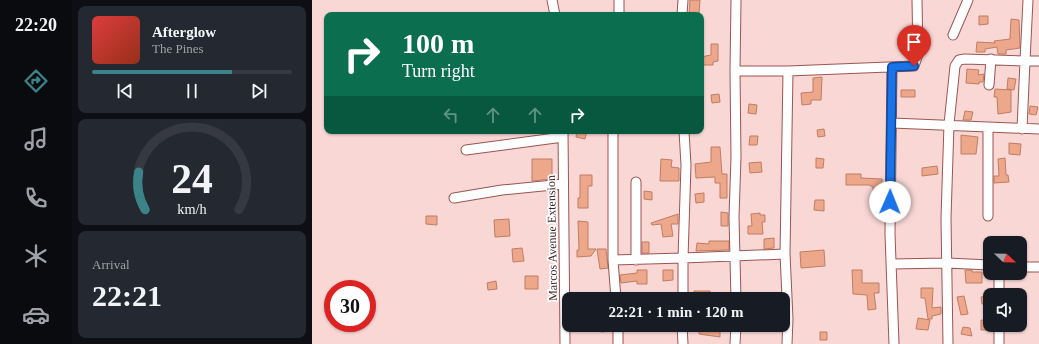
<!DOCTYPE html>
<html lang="en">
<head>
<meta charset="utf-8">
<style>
  :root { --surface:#171b24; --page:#242831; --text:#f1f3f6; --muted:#9ea1a6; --line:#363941; --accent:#3b8389 }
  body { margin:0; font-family:"Times New Roman",serif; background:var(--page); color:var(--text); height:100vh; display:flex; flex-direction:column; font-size:15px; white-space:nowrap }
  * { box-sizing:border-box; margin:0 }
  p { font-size:13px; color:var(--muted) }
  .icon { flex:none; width:22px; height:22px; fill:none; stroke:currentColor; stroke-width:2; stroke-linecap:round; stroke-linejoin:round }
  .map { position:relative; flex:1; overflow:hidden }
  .drawer { display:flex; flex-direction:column; gap:6px; padding:6px; background:#0d0f14; width:240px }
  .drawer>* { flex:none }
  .top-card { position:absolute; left:12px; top:12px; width:380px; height:122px; border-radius:8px; box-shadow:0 1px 3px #0004; background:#0b6e4f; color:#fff; overflow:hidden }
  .needle { width:26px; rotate:112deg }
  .fabs { position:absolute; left:671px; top:236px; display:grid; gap:8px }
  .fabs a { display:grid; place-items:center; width:44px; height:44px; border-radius:8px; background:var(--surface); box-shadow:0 1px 3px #0004; font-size:20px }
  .speed { position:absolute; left:12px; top:280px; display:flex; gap:8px; font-size:20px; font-weight:700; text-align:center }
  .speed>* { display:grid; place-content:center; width:52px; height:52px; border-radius:50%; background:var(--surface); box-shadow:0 1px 3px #0004; line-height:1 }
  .speed .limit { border:6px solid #d22; background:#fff; color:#111 }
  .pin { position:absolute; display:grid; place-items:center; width:34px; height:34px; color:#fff; margin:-41px -17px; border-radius:50% 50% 50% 0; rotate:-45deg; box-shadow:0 0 4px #0007 }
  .pin .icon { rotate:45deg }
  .me { position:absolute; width:44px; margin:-22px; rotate:1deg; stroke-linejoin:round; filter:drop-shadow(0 0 3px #0008) }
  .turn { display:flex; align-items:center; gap:14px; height:84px; padding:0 12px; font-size:18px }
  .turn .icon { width:52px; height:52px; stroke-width:2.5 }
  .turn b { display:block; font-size:28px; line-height:34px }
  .lanes { display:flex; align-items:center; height:38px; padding:0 12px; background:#0003; justify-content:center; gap:20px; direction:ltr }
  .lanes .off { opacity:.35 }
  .big { font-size:30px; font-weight:700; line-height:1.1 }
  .drawer .widget { flex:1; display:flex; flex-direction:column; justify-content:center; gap:6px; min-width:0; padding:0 14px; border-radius:8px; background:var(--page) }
  .drawer .dial { align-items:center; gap:0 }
  .dial svg { height:104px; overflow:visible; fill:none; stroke:var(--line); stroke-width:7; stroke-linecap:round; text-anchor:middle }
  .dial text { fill:var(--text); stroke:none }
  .song { display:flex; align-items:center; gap:12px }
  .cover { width:48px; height:48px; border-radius:6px; background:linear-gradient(135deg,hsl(0 70% 55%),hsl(10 70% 35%)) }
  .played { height:4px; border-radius:2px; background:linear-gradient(90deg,var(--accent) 70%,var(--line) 70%) }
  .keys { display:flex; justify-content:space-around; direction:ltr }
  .trip { position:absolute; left:250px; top:292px; width:228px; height:40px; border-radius:8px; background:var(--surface); box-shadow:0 1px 3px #0004; font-weight:700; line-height:40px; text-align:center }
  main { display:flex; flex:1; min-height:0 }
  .tabs { display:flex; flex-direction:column; width:72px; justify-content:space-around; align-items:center; background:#090b0e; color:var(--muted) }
  .tabs .icon { width:28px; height:28px }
  .tabs .current { color:var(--accent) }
  .tabs b { font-size:18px; color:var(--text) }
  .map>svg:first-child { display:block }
  .building { fill:#eda78b; stroke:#c07d63 }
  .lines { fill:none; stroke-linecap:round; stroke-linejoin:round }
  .minor-casing { stroke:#9a5553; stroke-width:11 }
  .minor { stroke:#fff; stroke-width:9 }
  .route-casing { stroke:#114b97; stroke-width:10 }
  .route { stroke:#1a73e8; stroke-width:7 }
  .labels { text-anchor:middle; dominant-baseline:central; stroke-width:3.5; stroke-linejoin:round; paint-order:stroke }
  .street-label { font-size:12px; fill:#3d1f1e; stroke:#fff }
</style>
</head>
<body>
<main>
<nav class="tabs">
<b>22:20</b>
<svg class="icon current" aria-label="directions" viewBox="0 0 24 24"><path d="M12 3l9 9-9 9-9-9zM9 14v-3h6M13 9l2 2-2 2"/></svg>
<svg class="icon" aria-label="music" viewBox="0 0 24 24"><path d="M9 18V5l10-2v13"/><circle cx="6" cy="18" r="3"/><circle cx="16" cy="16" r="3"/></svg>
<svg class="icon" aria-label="phone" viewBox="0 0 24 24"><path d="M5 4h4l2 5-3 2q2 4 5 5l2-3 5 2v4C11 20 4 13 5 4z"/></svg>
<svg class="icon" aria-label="climate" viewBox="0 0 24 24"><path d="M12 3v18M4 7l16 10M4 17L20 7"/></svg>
<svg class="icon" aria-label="car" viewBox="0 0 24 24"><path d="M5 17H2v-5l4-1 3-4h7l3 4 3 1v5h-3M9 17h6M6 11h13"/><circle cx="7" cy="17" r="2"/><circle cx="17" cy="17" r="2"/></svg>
</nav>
<section class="drawer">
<div class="widget">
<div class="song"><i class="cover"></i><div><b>Afterglow</b><p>The Pines</p></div></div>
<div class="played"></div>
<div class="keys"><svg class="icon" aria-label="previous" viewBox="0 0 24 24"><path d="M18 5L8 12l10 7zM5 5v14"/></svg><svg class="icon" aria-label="pause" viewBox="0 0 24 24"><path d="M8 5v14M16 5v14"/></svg><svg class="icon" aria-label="next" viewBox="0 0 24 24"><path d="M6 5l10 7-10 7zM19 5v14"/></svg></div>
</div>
<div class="widget dial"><svg viewBox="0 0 100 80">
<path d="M14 69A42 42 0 1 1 86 69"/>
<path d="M14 69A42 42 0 0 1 9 40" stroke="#3b8389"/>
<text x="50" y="56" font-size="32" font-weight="700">24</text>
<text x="50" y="72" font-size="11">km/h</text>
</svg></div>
<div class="widget"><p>Arrival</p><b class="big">22:21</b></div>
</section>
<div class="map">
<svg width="727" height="344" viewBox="0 0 727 344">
  <rect width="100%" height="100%" fill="#f8d7d5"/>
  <path class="building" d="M378 0H388L387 14H377Z
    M667 16H676V24L667 25Z
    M699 19 707 20 708 48 694 50V54H686L685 47 673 49V52H664L665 42 683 43 682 41 698 39Z
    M399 44H406V61L401 62V65H389V57L399 55Z
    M655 69 667 70 666 75 672 74 671 82H667V84L654 83Z
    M510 77 509 100H499V104L490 105 489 93 501 92V78Z
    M696 78 704 79 702 90 695 89Z
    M683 89 699 90V112L686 114 685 97H682Z
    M589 90H603V97H589Z
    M407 94 408 102 400 103 399 95Z
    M437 104 445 105 444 114 436 113Z
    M718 106 726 107 724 115 717 114Z
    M653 111 661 112 659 120H651Z
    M512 129 513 136 506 137 505 130Z
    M265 131H275L273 139 264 137Z
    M649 135 666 137 664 154H649Z
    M438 136H446L445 145H437Z
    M697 143 709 144 708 155 697 154Z
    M399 147H408L410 174H415V198H408V183H403V177L384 178 383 164 399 162Z
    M504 158 512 159 511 168H504Z
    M693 158 694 175H696L697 182 682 183V176H687L686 159Z
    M220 159H240V179L220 181Z
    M349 159 360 160 359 167 367 168V181H348Z
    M449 162 450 172 438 173 437 163Z
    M625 166 626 174 610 176V168Z
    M534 174H549V178L570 179V192L561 191V187L557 185H534Z
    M268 175H280V186H276V208H266V198H268Z
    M332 191 340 192V200L332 199Z
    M392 193V202L384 203 383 194Z
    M503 200H512V211L502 210Z
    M409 212 416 213V226H409Z
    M448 213V215H453V222H450L451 234H436V226H440L439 214Z
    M366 214V224H359L361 236 351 237 349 224 340 225 339 223Z
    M114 216H125V225L114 224Z
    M197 219 198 236 183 237 182 220Z
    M266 221 276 222V249H284L279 256 265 257V250H267Z
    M462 238V248L452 249V239Z
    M397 241H417V250L384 251 385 243 397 244Z
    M330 242H337V253H330Z
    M210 248 212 261 201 262 200 249Z
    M285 249H294L296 268 288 269Z
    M512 250 513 266 489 268 488 252Z
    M325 270H335V284H325V281L309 283 308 275 325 273Z
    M351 270H361V280L351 281Z
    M540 270H550V283H567V293H562L564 309 556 310 555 295 541 294Z
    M653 270H660V272H670V283H654Z
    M213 276H226V289H213Z
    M184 281 185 289 176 290 175 283Z
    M609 288H621L620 308 629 307V314L620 316V319H616L613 298H609Z
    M382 291H398L399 299H382Z
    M652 296 656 314 649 315 645 297Z
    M677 296 678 303 670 304 669 297Z
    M606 318 618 320 616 330 604 329Z
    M669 320 678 321 677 330H669Z
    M289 325H300V331L289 332Z
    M388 325 408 328V337L387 334Z
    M651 327 658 328 660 336 649 334Z
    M508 332H515V340H508Z"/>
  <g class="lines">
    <defs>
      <path id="minor" d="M240 0 243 15
        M424 0 423 71H476L473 254 476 319 475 344
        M307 15V0
        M370 15 371 0
        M641 35 656 0
        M580 67 578 234 582 344
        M423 71 424 157 422 217 424 299
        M476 71 602 66 606 54 605 0
        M677 85 679 59
        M580 123 727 129
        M676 127V216
        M710 129 713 61H727
        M251 131 253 344
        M301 131V260
        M372 131 374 165 371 258 473 254
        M154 150 251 137
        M324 182V260
        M142 198 190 190 251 184
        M580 264 635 263 678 265
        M708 267H727
        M687 295V273
        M304 299 301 260 371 258V299
        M306 325V344
        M370 325 371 344
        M687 325V344
        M423 344 424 325
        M636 344 634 218 637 124 643 66 647 60 653 59 713 61 716 0"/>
    </defs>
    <use href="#minor" class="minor-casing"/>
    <use href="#minor" class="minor"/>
  </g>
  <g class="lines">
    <defs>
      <path id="route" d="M578 202 580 67 602 66"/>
    </defs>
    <use href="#route" class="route-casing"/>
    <use href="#route" class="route"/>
  </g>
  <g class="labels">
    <g class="street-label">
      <text transform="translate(240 238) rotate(-91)">Marcos Avenue Extension</text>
    </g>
  </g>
</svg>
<div class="fabs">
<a><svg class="needle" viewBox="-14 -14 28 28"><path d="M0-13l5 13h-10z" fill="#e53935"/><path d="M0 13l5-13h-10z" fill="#9ea1a6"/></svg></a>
<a><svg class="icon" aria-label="sound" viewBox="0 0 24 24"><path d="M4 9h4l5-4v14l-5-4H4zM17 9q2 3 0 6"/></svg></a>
</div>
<div class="speed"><div class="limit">30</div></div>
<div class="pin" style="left:602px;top:66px;background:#d93025"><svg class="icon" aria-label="arrive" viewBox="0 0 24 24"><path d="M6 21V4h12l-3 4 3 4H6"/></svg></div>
<svg class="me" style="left:578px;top:202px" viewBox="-20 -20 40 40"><circle r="19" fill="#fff"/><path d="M0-13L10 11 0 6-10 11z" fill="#1a73e8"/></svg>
<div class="trip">22:21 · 1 min · 120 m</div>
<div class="top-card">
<div class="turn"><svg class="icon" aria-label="right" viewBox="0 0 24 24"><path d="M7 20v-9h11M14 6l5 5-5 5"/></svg><div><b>100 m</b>Turn right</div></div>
<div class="lanes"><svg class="icon off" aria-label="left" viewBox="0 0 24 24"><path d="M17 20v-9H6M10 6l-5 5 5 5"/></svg><svg class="icon off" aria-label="ahead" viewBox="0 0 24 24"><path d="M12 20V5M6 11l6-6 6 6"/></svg><svg class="icon off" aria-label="ahead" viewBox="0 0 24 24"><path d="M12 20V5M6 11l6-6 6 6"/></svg><svg class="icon" aria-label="right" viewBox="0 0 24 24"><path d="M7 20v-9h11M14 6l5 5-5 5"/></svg></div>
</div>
</div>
</main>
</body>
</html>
